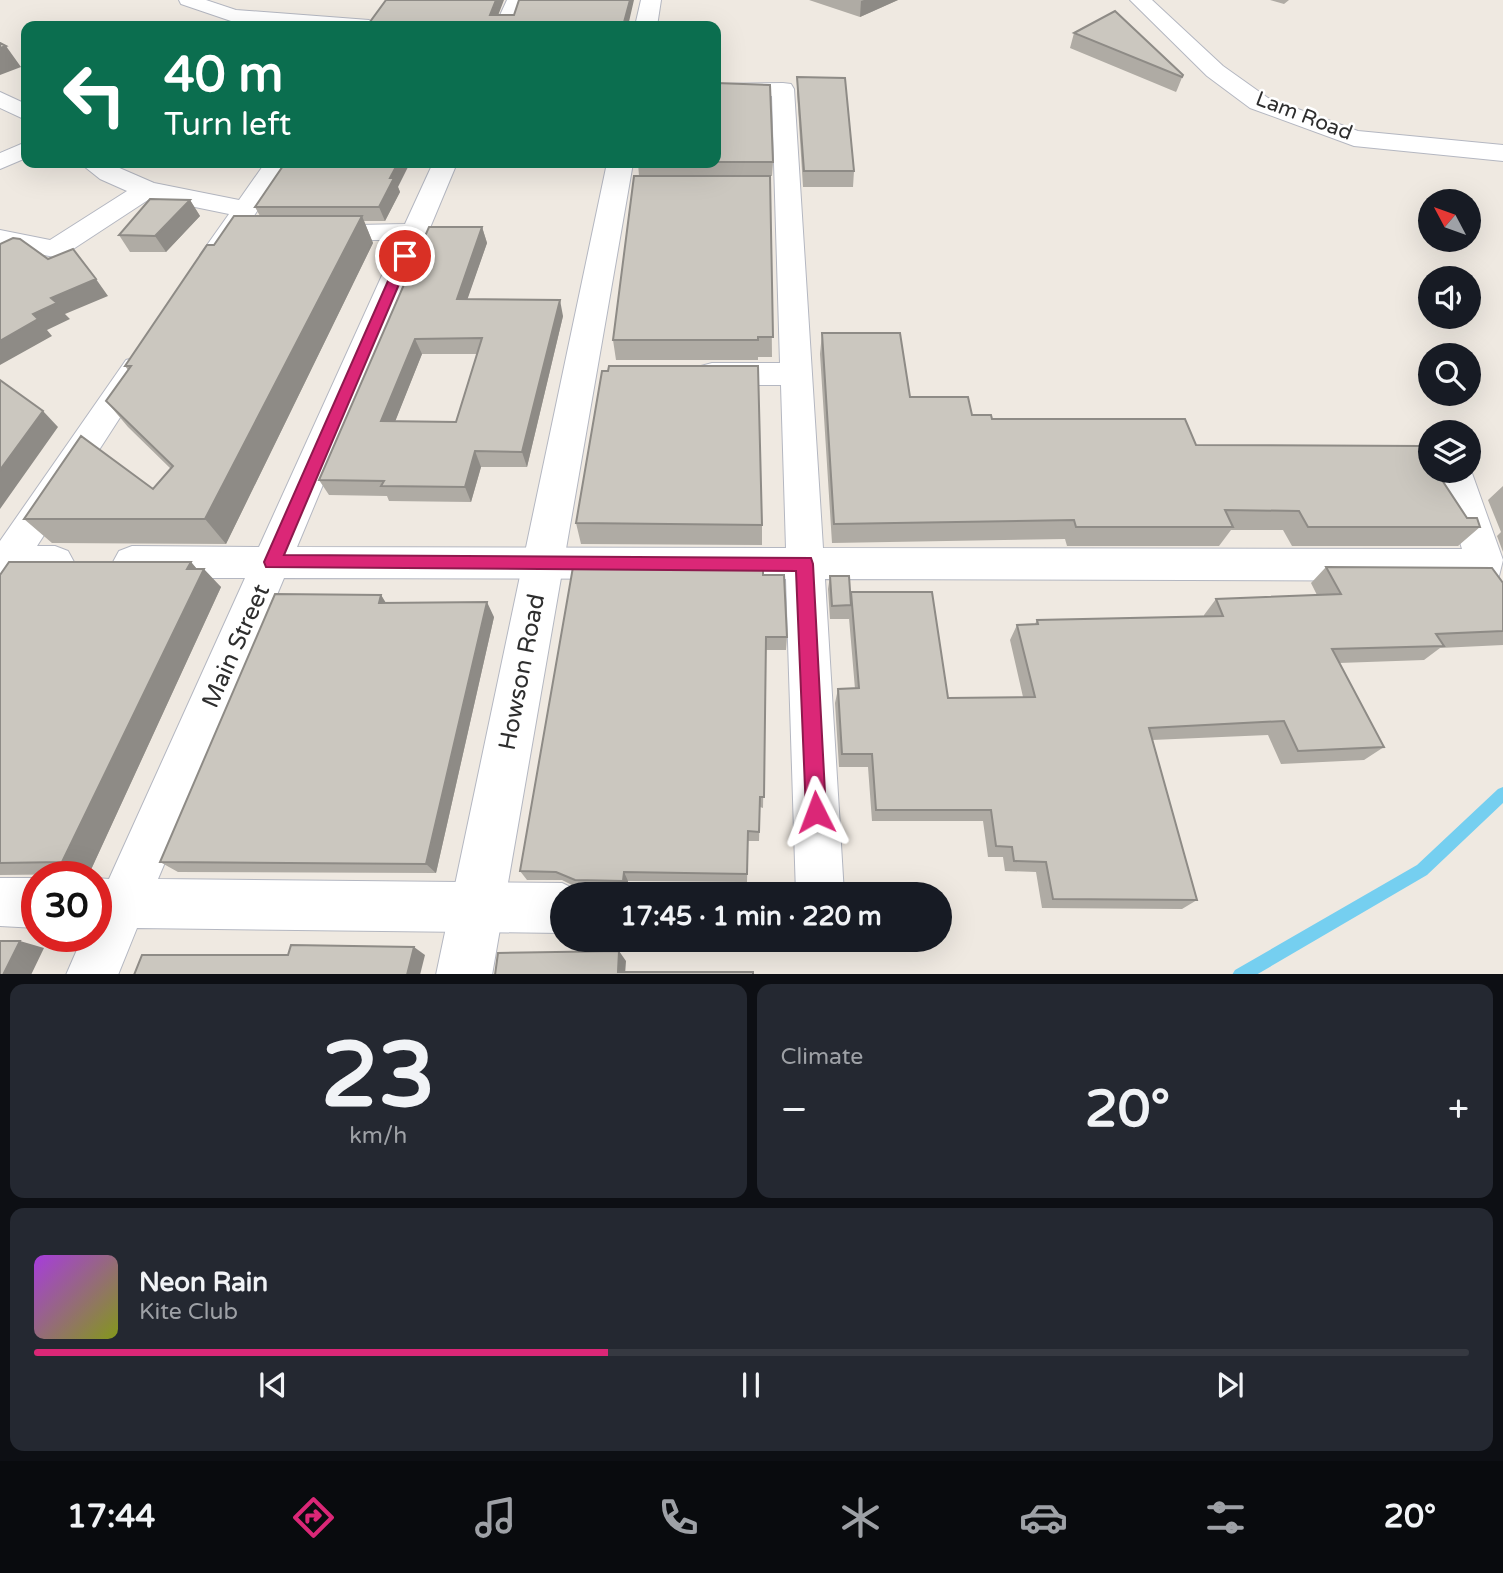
<!DOCTYPE html>
<html lang="en">
<head>
<meta charset="utf-8">
<style>
  :root { --surface:#171b24; --page:#242831; --text:#f1f3f6; --muted:#9ea1a6; --line:#363941; --accent:#db2777 }
  body { margin:0; font-family:"Varela Round",sans-serif; background:var(--page); color:var(--text); height:100vh; display:flex; flex-direction:column; font-size:26px; white-space:nowrap }
  * { box-sizing:border-box; margin:0 }
  p { font-size:23px; color:var(--muted) }
  .icon { flex:none; width:38px; height:38px; fill:none; stroke:currentColor; stroke-width:2; stroke-linecap:round; stroke-linejoin:round }
  .map { position:relative; height:974px; overflow:hidden }
  .panel { display:flex; flex-direction:column; gap:10px; padding:10px; background:#0d0f14; flex:1 }
  .panel>* { flex:none }
  .hud { position:absolute; left:21px; top:21px; width:700px; height:147px; border-radius:14px; box-shadow:0 7px 28px #0002; background:#0b6e4f; color:#fff; overflow:hidden }
  .needle { width:46px; rotate:311deg }
  .controls { position:absolute; left:1418px; top:189px; display:grid; gap:14px }
  .controls a { display:grid; place-items:center; width:63px; height:63px; border-radius:50%; background:var(--surface); box-shadow:0 7px 28px #0002; font-size:35px }
  .speed { position:absolute; left:21px; top:861px; display:flex; gap:14px; font-size:35px; font-weight:700; text-align:center }
  .speed>* { display:grid; place-content:center; width:91px; height:91px; border-radius:50%; background:var(--surface); box-shadow:0 7px 28px #0002; line-height:1 }
  .speed .limit { border:10px solid #d22; background:#fff; color:#111 }
  .pin { position:absolute; display:grid; place-items:center; width:60px; height:60px; color:#fff; margin:-30px; border:4px solid #fff; border-radius:50%; box-shadow:0 2px 7px #0007 }
  .me { position:absolute; width:77px; margin:-38px; rotate:357deg; stroke-linejoin:round; filter:drop-shadow(0 0 5px #0008) }
  .turn { display:flex; align-items:center; gap:24px; height:147px; padding:0 28px; font-size:32px }
  .turn .icon { width:91px; height:91px; stroke-width:2.5 }
  .turn b { display:block; font-size:49px; line-height:60px }
  .big { font-size:52px; font-weight:700; line-height:1.1 }
  .panel .widget { flex:1; display:flex; flex-direction:column; justify-content:center; gap:10px; min-width:0; padding:0 24px; border-radius:14px; background:var(--page) }
  .panel .dial { align-items:center; gap:0 }
  .dial b { font-size:91px; line-height:1 }
  .song { display:flex; align-items:center; gap:21px }
  .cover { width:84px; height:84px; border-radius:10px; background:linear-gradient(135deg,hsl(280 70% 55%),hsl(70 70% 35%)) }
  .played { height:7px; border-radius:4px; background:linear-gradient(90deg,var(--accent) 40%,var(--line) 40%) }
  .keys { display:flex; justify-content:space-around; direction:ltr }
  .heat { display:flex; justify-content:space-between; align-items:center; font-size:38px; direction:ltr }
  .panel .tiles { flex:1; display:grid; gap:10px; grid-template-columns:1fr 1fr }
  .widget:last-child { grid-column:span 2 }
  .trip { position:absolute; left:550px; top:882px; width:402px; height:70px; border-radius:35px; background:var(--surface); box-shadow:0 7px 28px #0002; font-weight:700; line-height:70px; text-align:center }
  .tabs { display:flex; height:112px; justify-content:space-around; align-items:center; background:#090b0e; color:var(--muted) }
  .tabs .icon { width:49px; height:49px }
  .tabs .on { color:var(--accent) }
  .tabs b { font-size:32px; color:var(--text) }
  .map>svg:first-child { display:block }
  .lines { fill:none; stroke-linecap:round; stroke-linejoin:round }
  .stream { fill:#75cff0; fill-rule:evenodd }
  .street-casing { stroke:#b4b7c1; stroke-width:2 }
  .secondary-casing { stroke:#b4b7c1; stroke-width:2 }
  .street { fill:#fff; fill-rule:evenodd }
  .secondary { fill:#fff; fill-rule:evenodd }
  .wall { fill:#afaba4; fill-rule:evenodd }
  .shaded-wall { fill:#8e8b86 }
  .building { fill:#cbc7bf; stroke:#8e8b86; stroke-width:2; fill-rule:evenodd }
  .route { fill:#db2777; stroke:#8e194d; stroke-width:2 }
  .labels { text-anchor:middle; dominant-baseline:central; stroke-width:5; stroke-linejoin:round; paint-order:stroke }
  .far-street-label { font-size:21px; fill:#2e2e2e; stroke:#fff }
  .street-label { font-size:24px; fill:#2e2e2e; stroke:#fff }
</style>
</head>
<body>
<div class="map">
<svg width="1503" height="975" viewBox="0 0 1503 975">
  <rect width="100%" height="100%" fill="#efe9e1"/>
  <g class="lines">
    <path class="stream" d="M1503 787V803L1427 875 1256 975H1232L1235 970 1417 865 1498 789Z"/>
    <defs>
      <path id="street" d="M179 0H206L236 10 369 20 379 26H294L234 22 181 4Z
        M507 0H525L515 26H495Z
        M783 83 791 84 794 89 823 548 1462 549 1439 471H1468V462L1503 560 1499 576 1486 581 825 579 844 894H796L786 579 284 578 158 879 562 883 579 891 581 894H562V933L137 928 118 975H66L83 936H96V878L109 879 245 578H132L119 573 113 562 119 551 132 546 259 547 398 240H320L311 238 307 232 311 226 405 224 433 163H457L297 547 786 548 781 385H712L701 382 696 374 701 366 712 363H780L772 96H716V84Z
        M0 92 26 104V120L0 108Z
        M26 142V158L0 169V153Z
        M80 163H108L154 183 239 200 265 163H289L224 261 214 263 204 261 200 255 229 214 151 198 64 255 54 257 0 246V230L50 240 127 191 100 179Z
        M137 357 148 360 152 368 37 546H55L68 551 74 562 68 573 55 578H16L13 582 0 587V541L126 360Z
        M0 878H37V928L0 926Z"/>
      <path id="secondary" d="M641 0H661L657 26H635Z
        M1130 0H1152L1223 66 1268 98 1358 131 1503 145V161L1354 146 1250 108 1207 76Z
        M607 163H633L492 975H436Z"/>
    </defs>
    <use href="#street" class="street-casing"/>
    <use href="#secondary" class="secondary-casing"/>
    <use href="#street" class="street"/>
    <use href="#secondary" class="secondary"/>
  </g>
  <path class="wall" d="M809 0H898L860 17Z
    M1270 0H1289L1284 4Z
    M1074 33 1183 75 1177 90 1176 92 1070 48Z
    M797 77 854 171 853 187H803L797 92Z
    M773 162 772 176H770L772 357H758V360H616L613 340 639 176 638 163Z
    M398 187 400 192 385 221H364L373 243 226 544 52 543 24 519 153 489 171 469 128 427 106 401 128 370 125 366 214 245 260 216 255 207Z
    M190 200 200 216 166 252H130L119 235Z
    M482 227 487 243 467 299 563 316 527 467H481L471 502 389 501 387 496 329 495 319 480ZM422 354H477L456 422 395 421Z
    M822 333 910 397 972 415 992 419 1196 445 1467 518 1480 527 1458 546H1292L1283 530H1231L1219 546H1067L1065 539 832 543 820 354Z
    M1503 486V552L1497 536 1501 532 1488 500Z
    M576 523 762 525V545L581 544Z
    M191 562 197 569 221 587 89 874 0 875V575Z
    M1326 567 1503 583V645L1440 648 1424 660 1339 663 1384 747 1364 760 1281 764 1268 735 1152 740 1197 900 1182 909 1042 908 1036 872 1005 871 1003 857H988L983 821H872L868 767H839L835 703 838 689H855L849 618V619H830L828 589 830 576 851 595 948 698 1023 697 1010 640 1017 625 1035 624 1037 620 1204 616V615L1216 599 1317 595 1311 583Z
    M763 575 787 637 786 650H766L763 808 760 807 759 841H748L747 882 628 881 627 889H580L562 880H527L520 871Z
    M381 595 386 603 494 617 436 873 178 872 160 862Z"/>
  <path class="shaded-wall" d="M496 0H504L494 26 490 15Z
    M630 0H634L628 26H623Z
    M864 0H898L860 17 861 1Z
    M6 46 21 67 0 75V48Z
    M398 163H410L398 187 400 192 385 221 379 207 390 178Z
    M190 200 200 216 166 252 155 236Z
    M362 216 373 243 226 544 205 519Z
    M482 227 487 243 462 315 457 299Z
    M96 279 108 296 65 314 70 319 47 330 52 336 0 365V341L51 298Z
    M560 300 563 316 527 467 522 452Z
    M415 339 422 354 389 437 381 421Z
    M43 411 58 427 0 509V470Z
    M475 451 481 467 471 502 465 487Z
    M191 562 201 574 204 569 221 587 89 874 62 862Z
    M381 595 390 610 379 603Z
    M487 602 494 617 436 873 426 864Z
    M624 872 628 881 627 889 623 881Z
    M20 941 44 948 31 975H3Z
    M414 947 425 955 420 975H407Z
    M619 951 626 961 625 975 618 972Z"/>
  <path class="building" d="M386 0H496L490 15H514L519 0H630L623 26H367Z
    M1115 11 1183 75 1182 77 1074 33Z
    M0 43 6 46 0 48Z
    M797 77 845 78 854 171H804Z
    M716 83 770 85 773 162H716Z
    M285 163H398L390 178H394L379 207H255Z
    M634 176H770L773 337H758V340H613Z
    M150 199 190 200 155 236 119 235Z
    M234 216H362L205 519H24L81 436 153 489 173 466 106 401 131 366H125L207 245H214Z
    M429 227H482L457 299 560 300 522 452 475 451 465 487 381 486 384 481 319 480ZM482 338 456 422 381 421 415 339Z
    M13 238 20 239 48 259 73 249 96 279 51 298 57 303 33 314 38 319 0 341V244Z
    M822 333H900L910 397H968L972 415H991L992 419H1185L1196 445 1420 446 1430 462V471H1436L1467 518H1477L1480 527H1308L1299 511 1225 510 1233 527H1076L1074 520 834 524Z
    M609 366H758L762 525 576 523 602 371H608Z
    M0 380 43 411 0 470Z
    M9 562H191L187 569H204L62 862 0 863V575Z
    M573 567 763 568V575H784L787 637H766L764 797H760L759 832 748 831 747 874 624 872 623 881 575 880 556 872 520 871Z
    M1326 567 1492 568 1503 583V631L1436 634 1444 646 1332 649 1384 747 1298 751 1284 721 1149 728 1197 900 1053 899 1046 862 1014 861 1012 847 996 846 991 810H876L872 754H842L838 689 859 688 851 592H932L948 698 1035 697 1017 625 1038 624 1037 620 1223 616 1216 599 1341 594Z
    M830 576H849L851 605 832 606Z
    M275 594 381 595 379 603 487 602 426 864 160 862Z
    M0 941H20L3 975H0Z
    M291 945 414 947 407 975H134L142 955H288Z
    M619 951 618 972H753V975H495L498 953Z"/>
  <path class="route" d="M405 252 411 256 284 555 811 558 813 564 826 812 823 819 816 822 809 819 806 812 796 571 266 567 264 562 399 256Z"/>
  <g class="labels">
    <g class="far-street-label">
      <text transform="translate(1304 116) rotate(21)">Lam Road</text>
    </g>
    <g class="street-label">
      <text transform="translate(236 646) rotate(-66)">Main Street</text>
      <text transform="translate(522 672) rotate(-79)">Howson Road</text>
    </g>
  </g>
</svg>
<div class="controls">
<a><svg class="needle" viewBox="-14 -14 28 28"><path d="M0-13l5 13h-10z" fill="#e53935"/><path d="M0 13l5-13h-10z" fill="#9ea1a6"/></svg></a>
<a><svg class="icon" aria-label="sound" viewBox="0 0 24 24"><path d="M4 9h4l5-4v14l-5-4H4zM17 9q2 3 0 6"/></svg></a>
<a><svg class="icon" aria-label="search" viewBox="0 0 24 24"><circle cx="10" cy="10" r="6"/><path d="M15 15l6 6"/></svg></a>
<a><svg class="icon" aria-label="layers" viewBox="0 0 24 24"><path d="M12 4l9 5-9 5-9-5zM3 14l9 5 9-5"/></svg></a>
</div>
<div class="speed"><div class="limit">30</div></div>
<div class="pin" style="left:405px;top:256px;background:#d93025"><svg class="icon" aria-label="arrive" viewBox="0 0 24 24"><path d="M6 21V4h12l-3 4 3 4H6"/></svg></div>
<svg class="me" style="left:816px;top:812px" viewBox="-20 -20 40 40"><path d="M0-17L14 15 0 8-14 15z" fill="#db2777" stroke="#fff" stroke-width="4"/></svg>
<div class="trip">17:45 · 1 min · 220 m</div>
<div class="hud">
<div class="turn"><svg class="icon" aria-label="left" viewBox="0 0 24 24"><path d="M17 20v-9H6M10 6l-5 5 5 5"/></svg><div><b>40 m</b>Turn left</div></div>
</div>
</div>
<section class="panel">
<div class="tiles">
<div class="widget dial"><b>23</b><p>km/h</p></div>
<div class="widget"><p>Climate</p>
<div class="heat"><a>−</a><b class="big">20°</b><a>+</a></div>
</div>
<div class="widget">
<div class="song"><i class="cover"></i><div><b>Neon Rain</b><p>Kite Club</p></div></div>
<div class="played"></div>
<div class="keys"><svg class="icon" aria-label="previous" viewBox="0 0 24 24"><path d="M18 5L8 12l10 7zM5 5v14"/></svg><svg class="icon" aria-label="pause" viewBox="0 0 24 24"><path d="M8 5v14M16 5v14"/></svg><svg class="icon" aria-label="next" viewBox="0 0 24 24"><path d="M6 5l10 7-10 7zM19 5v14"/></svg></div>
</div>
</div>
</section>
<nav class="tabs">
<b>17:44</b>
<svg class="icon on" aria-label="directions" viewBox="0 0 24 24"><path d="M12 3l9 9-9 9-9-9zM9 14v-3h6M13 9l2 2-2 2"/></svg>
<svg class="icon" aria-label="music" viewBox="0 0 24 24"><path d="M9 18V5l10-2v13"/><circle cx="6" cy="18" r="3"/><circle cx="16" cy="16" r="3"/></svg>
<svg class="icon" aria-label="phone" viewBox="0 0 24 24"><path d="M5 4h4l2 5-3 2q2 4 5 5l2-3 5 2v4C11 20 4 13 5 4z"/></svg>
<svg class="icon" aria-label="climate" viewBox="0 0 24 24"><path d="M12 3v18M4 7l16 10M4 17L20 7"/></svg>
<svg class="icon" aria-label="car" viewBox="0 0 24 24"><path d="M5 17H2v-5l4-1 3-4h7l3 4 3 1v5h-3M9 17h6M6 11h13"/><circle cx="7" cy="17" r="2"/><circle cx="17" cy="17" r="2"/></svg>
<svg class="icon" aria-label="filters" viewBox="0 0 24 24"><path d="M4 7h16M4 17h16"/><circle cx="9" cy="7" r="2"/><circle cx="15" cy="17" r="2"/></svg>
<b>20°</b>
</nav>
</body>
</html>
